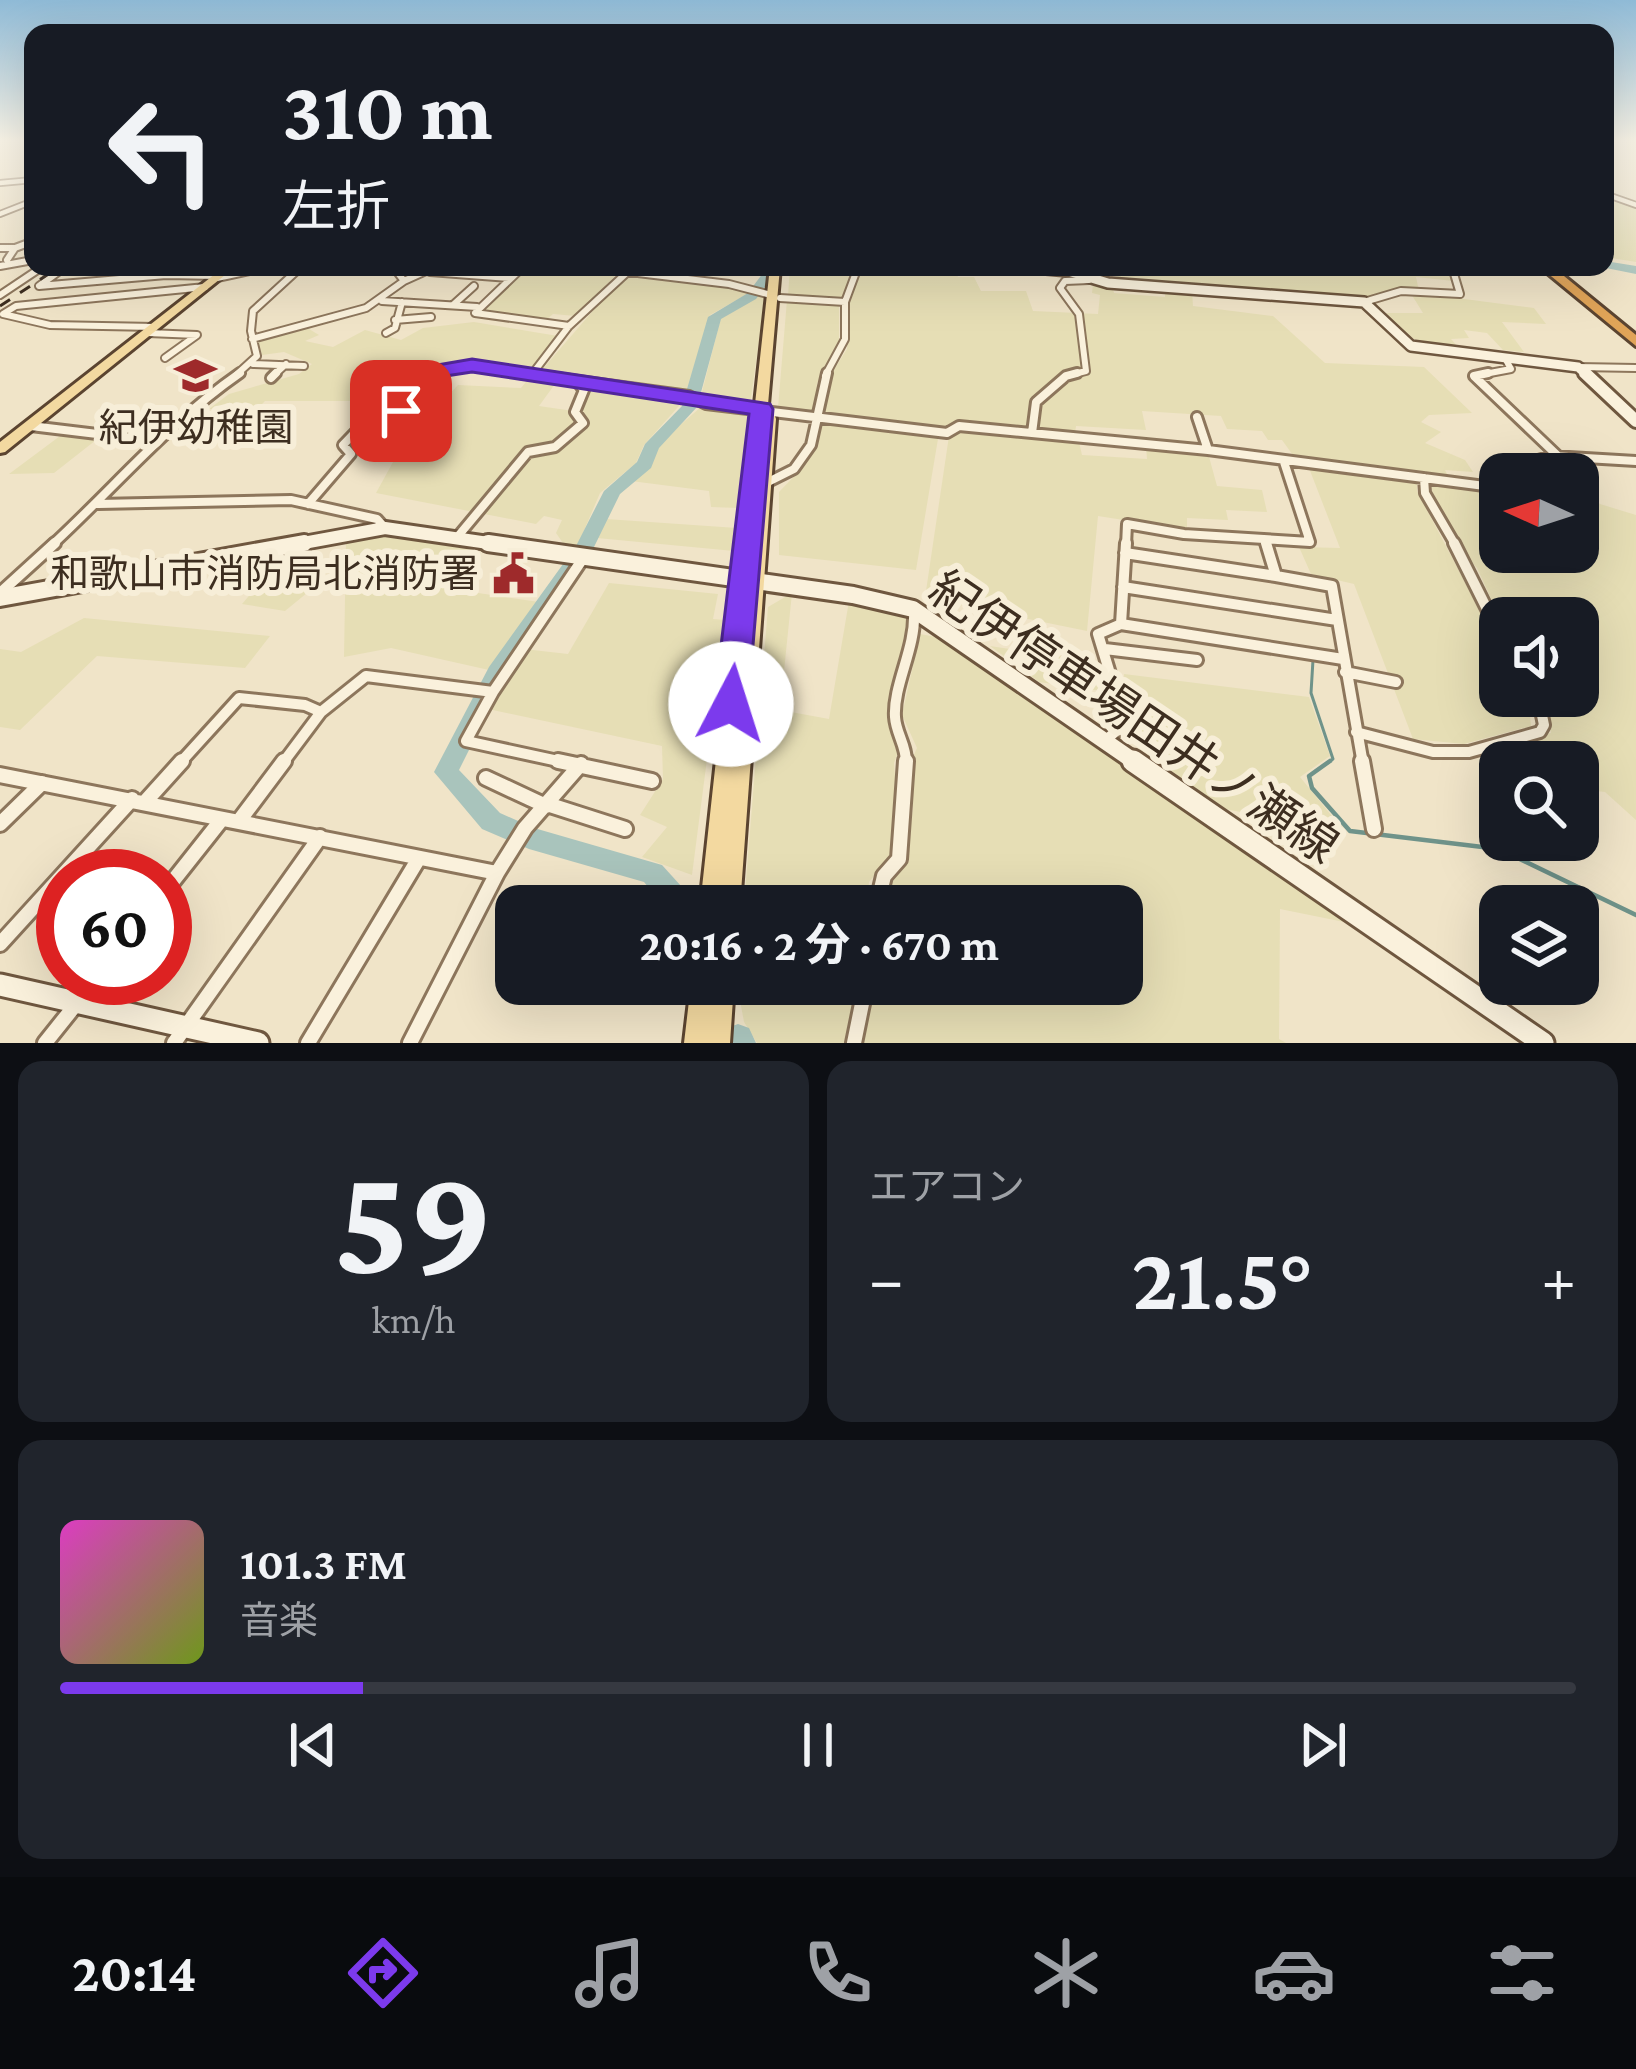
<!DOCTYPE html>
<html lang="ja">
<head>
<meta charset="utf-8">
<style>
  :root { --surface:#171b24; --page:#20242c; --text:#f1f3f6; --muted:#9ea1a6; --line:#363941; --accent:#7c3aed }
  body { margin:0; font-family:"Crimson Pro","Noto Sans JP",serif; background:var(--page); color:var(--text); height:100vh; display:flex; flex-direction:column; font-size:45px; white-space:nowrap }
  * { box-sizing:border-box; margin:0 }
  p { font-size:39px; color:var(--muted) }
  .icon { flex:none; width:66px; height:66px; fill:none; stroke:currentColor; stroke-width:2; stroke-linecap:round; stroke-linejoin:round }
  .map { position:relative; height:1043px; overflow:hidden }
  .drawer { display:flex; flex-direction:column; gap:18px; padding:18px; background:#0d0f14; flex:1 }
  .drawer>* { flex:none }
  .guide { position:absolute; left:24px; top:24px; width:1590px; height:252px; border-radius:24px; box-shadow:0 12px 48px #0002; background:#171b24; color:var(--text); overflow:hidden }
  .needle { width:78px; rotate:273deg }
  .buttons { position:absolute; left:1479px; top:453px; display:grid; gap:24px }
  .buttons a { display:grid; place-items:center; width:120px; height:120px; border-radius:24px; background:var(--surface); box-shadow:0 12px 48px #0002; font-size:60px }
  .speed { position:absolute; left:36px; top:849px; display:flex; gap:24px; font-size:60px; font-weight:700; text-align:center }
  .speed>* { display:grid; place-content:center; width:156px; height:156px; border-radius:50%; background:var(--surface); box-shadow:0 12px 48px #0002; line-height:1 }
  .speed .limit { border:18px solid #d22; background:#fff; color:#111 }
  .pin { position:absolute; display:grid; place-items:center; width:102px; height:102px; color:#fff; margin:-51px; border-radius:24px; box-shadow:0 6px 18px #0006 }
  .me { position:absolute; width:132px; margin:-66px; rotate:5deg; stroke-linejoin:round; filter:drop-shadow(0 0 9px #0008) }
  .turn { display:flex; align-items:center; gap:42px; height:252px; padding:0 60px; font-size:54px }
  .turn .icon { width:156px; height:156px; stroke-width:2.5 }
  .turn b { display:block; font-size:84px; line-height:102px }
  .big { font-size:90px; font-weight:700; line-height:1.1 }
  .drawer .card { flex:1; display:flex; flex-direction:column; justify-content:center; gap:18px; min-width:0; padding:0 42px; border-radius:24px; background:var(--page) }
  .drawer .dial { align-items:center; gap:0 }
  .dial b { font-size:156px; line-height:1 }
  .song { display:flex; align-items:center; gap:36px }
  .cover { width:144px; height:144px; border-radius:18px; background:linear-gradient(135deg,hsl(310 70% 55%),hsl(80 70% 35%)) }
  .played { height:12px; border-radius:6px; background:linear-gradient(90deg,var(--accent) 20%,var(--line) 20%) }
  .keys { display:flex; justify-content:space-around; direction:ltr }
  .heat { display:flex; justify-content:space-between; align-items:center; font-size:66px; direction:ltr }
  .drawer .tiles { flex:1; display:grid; gap:18px; grid-template-columns:1fr 1fr }
  .card:last-child { grid-column:span 2 }
  .trip { position:absolute; left:495px; top:885px; width:648px; height:120px; border-radius:24px; background:var(--surface); box-shadow:0 12px 48px #0002; font-weight:700; line-height:120px; text-align:center }
  .menu { display:flex; height:192px; justify-content:space-around; align-items:center; background:#090b0e; color:var(--muted) }
  .menu .icon { width:84px; height:84px }
  .menu .current { color:var(--accent) }
  .menu b { font-size:54px; color:var(--text) }
  .map>svg:first-child { display:block }
  .farmland { fill:#e6deb5 }
  .lines { fill:none; stroke-linecap:round; stroke-linejoin:round }
  .stream-far1 { stroke:#6f938a; stroke-width:3 }
  .stream { stroke:#6f938a; stroke-width:4.5 }
  .river { fill:#a9c4bc; fill-rule:evenodd }
  .street-far4-casing { stroke:#8d765c; stroke-width:8 }
  .street-far3-casing { stroke:#8d765c; stroke-width:10 }
  .street-far2-casing { stroke:#8d765c; stroke-width:14 }
  .street-far1-casing { stroke:#8d765c; stroke-width:16 }
  .street-casing { stroke:#8d765c; stroke-width:20 }
  .secondary-far3-casing { stroke:#6f573f; stroke-width:14 }
  .secondary-far2-casing { stroke:#6f573f; stroke-width:18 }
  .secondary-far1-casing { stroke:#6f573f; stroke-width:22 }
  .secondary-casing { stroke:#6f573f; stroke-width:27 }
  .primary-casing { stroke:#5b4430; stroke-width:6 }
  .highway-casing { stroke:#5b4430; stroke-width:6 }
  .street-far4 { stroke:#faf1dc; stroke-width:4.5 }
  .street-far3 { stroke:#faf1dc; stroke-width:6 }
  .street-far2 { stroke:#faf1dc; stroke-width:8 }
  .street-far1 { stroke:#faf1dc; stroke-width:10 }
  .street { stroke:#faf1dc; stroke-width:14 }
  .secondary-far3 { stroke:#faf1dc; stroke-width:9 }
  .secondary-far2 { stroke:#faf1dc; stroke-width:12 }
  .secondary-far1 { stroke:#faf1dc; stroke-width:16 }
  .secondary { stroke:#faf1dc; stroke-width:21 }
  .primary { fill:#f3d9a0; fill-rule:evenodd }
  .highway { fill:#e0a458; fill-rule:evenodd }
  .rail { stroke:#3d2e20; stroke-width:3; stroke-dasharray:12 12; stroke-linecap:butt }
  .route { fill:#7c3aed; stroke:#51269a; stroke-width:3 }
  .labels { text-anchor:middle; dominant-baseline:central; stroke-width:12; stroke-linejoin:round; paint-order:stroke }
  .poi-label { font-size:39px; fill:#3d2e20; stroke:#f7eed8 }
  .near-street-label { font-size:48px; fill:#3d2e20; stroke:#f7eed8 }
</style>
</head>
<body>
<div class="map">
<svg width="1636" height="1043" viewBox="0 0 1636 1043">
  <rect width="100%" height="100%" fill="#f0e4c8"/>
  <path class="farmland" d="M1605 195 1636 206V262L1605 257Z
    M526 267H573L617 274 576 316 553 314 546 320 481 312 480 306Z
    M790 267H855L841 300 788 296Z
    M861 267H954L958 277H974L981 291H1026L1033 311 1098 314 1100 295 1092 293 1093 284 1112 286 1114 293 1165 297V289L1192 291 1193 306 1273 316 1325 363 1424 367 1472 413 1429 415 1421 422 1441 432 1425 443 1465 460 1473 472 1445 470 1449 478 1295 458 1282 440H1268L1262 431 1227 429 1221 416 1142 411 1146 430 1076 426 1075 433 955 422 946 430 823 413 825 384 847 349V302Z
    M1095 267H1450L1454 281 1416 277 1419 291 1360 299 1122 279Z
    M624 275 723 285 751 292 710 315 686 392 573 380 540 372Z
    M1410 292 1534 308 1546 324 1502 322 1524 352 1503 350 1487 333 1464 330 1469 338 1451 339 1458 347 1480 349 1493 357 1427 347 1422 341 1403 336 1385 313H1423Z
    M759 296 765 298 750 405 709 403 702 392 721 317Z
    M787 300 839 303V343L817 383 815 411 778 408Z
    M474 322 558 336 529 371 474 363 444 366 400 409 377 411 382 401H265L255 411 209 409 229 394 299 374 312 364 284 352 262 355 258 340 304 326 319 335 305 341 333 347 365 330 401 340 423 328Z
    M530 377 555 384 539 406 580 412 588 385 687 397 644 445 636 463 600 493 577 547 565 546 556 533 562 520 544 516 536 524 376 493 404 442 458 385 521 388Z
    M701 407 751 412 738 508 711 507 709 491 631 481 650 465 657 445Z
    M824 417 939 433 916 570 779 555V492L807 463Z
    M964 428 1078 438 1082 455 1147 459 1146 445 1208 453 1217 486 1262 490 1267 512 1226 510 1228 520 1187 518V530L1098 516 1087 631 946 602 926 591 949 436Z
    M60 436 96 440 54 473 9 474Z
    M1309 468 1417 479V491L1500 649V696H1528L1531 726 1464 744 1413 739 1354 584 1311 574 1299 547 1340 548Z
    M1431 481 1500 491V552H1578V483L1600 504 1636 515V820L1605 792 1578 789V762H1511L1503 745 1551 733 1543 696H1578V618H1500L1477 568 1459 548 1433 498Z
    M606 519 737 528 734 551 597 538Z
    M408 535 475 545 445 588 539 602 489 670 391 648 344 657 346 540Z
    M264 578 324 579 285 611 242 604Z
    M609 583 718 594 713 619 725 620 692 875 642 857 667 827 640 815 663 779 662 746 488 709 524 649 568 654Z
    M792 593 780 710 829 719 849 601 905 613 907 625 887 716 900 747 894 763 897 803 891 855 869 882 867 906H744L768 607Z
    M84 618 270 636 245 668 97 656 20 730 0 727V649L21 652Z
    M920 634 952 640 1349 923 1280 909 1279 1039 1286 1043H859L873 984H1122V906H884L889 880 906 861 913 808 909 766 917 748 902 715Z
    M990 646 1105 663 1109 692 1039 682Z
    M1124 674 1309 697 1330 756 1300 777 1345 832 1225 809 1129 741Z
    M737 984H857L844 1043H757L744 1022Z"/>
  <g class="lines">
    <path class="stream-far1" d="M1313 660 1311 693 1333 759 1326 764"/>
    <path class="stream" d="M1330 761 1309 776 1312 788 1350 831 1499 849 1636 915"/>
    <path class="river" d="M1605 261 1636 266V274L1601 267H1605Z
      M763 273 773 276 756 299 721 319 697 407 659 448 651 468 620 494 594 547 506 676 459 770 500 813 534 828 662 865 691 897 695 906H664L644 882 529 849 482 829 434 772 489 667 576 546 604 491 637 462 645 444 682 406 708 317 748 293Z
      M738 1024 749 1028 756 1043H724L723 1039 727 1028Z"/>
    <defs>
      <path id="street-far4" d="M0 183 33 180
        M1605 194 1636 205
        M0 214 33 201
        M24 245 33 241"/>
      <path id="street-far3" d="M0 248H15L7 260
        M15 248 31 242
        M0 266 33 260
        M65 267 39 286 166 275 219 276
        M381 267 394 268 404 281
        M523 267 475 313 569 326
        M588 267 729 284 771 295
        M430 272 509 278
        M217 278 269 267
        M0 295 42 267
        M780 298 845 302
        M382 301 477 307
        M1364 302 1401 291 1460 294 1452 267
        M453 305 474 286
        M395 320 431 317
        M155 327 50 325 3 314 16 306 205 287
        M148 333 197 335 165 358
        M386 333 395 328 402 302
        M252 339 366 308 404 281 435 267
        M253 364 304 366
        M1578 367 1636 368
        M533 373 569 326 633 267
        M235 376 257 356 251 331 253 311 301 267
        M273 376 286 364
        M436 376 444 368 485 367 535 376
        M825 376 845 339V302L858 267
        M1066 376 1086 371 1079 314 1060 288 1065 281 1089 280
        M1474 376 1511 369 1506 360"/>
      <path id="street-far2" d="M519 373 689 396 706 404 947 433 959 426 1208 450 1500 488
        M1488 373 1474 376 1559 457
        M271 378 276 373
        M1197 417 1208 450
        M31 426 155 441
        M1032 433 1036 402 1066 376 1077 373
        M1507 474V469L1552 456 1636 461
        M1424 478 1425 493 1456 546
        M766 483 794 469 811 445 827 373
        M98 504 291 500 377 519 385 528
        M308 504 351 454 343 445 366 421 405 409 439 373
        M459 535 528 452 555 447 583 423 575 412 584 390 579 384
        M1265 541 1267 546
        M51 546C115 487 168 423 240 373
        M1126 546 1127 524 1184 534 1310 542 1284 462"/>
      <path id="street-far1" d="M1266 543 1276 576 1332 586 1363 764
        M1454 543 1500 635
        M1125 553 1276 576
        M1123 587 1337 620
        M0 593 55 543
        M1121 624 1126 543
        M1105 649 1197 660
        M1345 672 1396 682
        M493 692 466 741 572 764
        M1356 732 1433 752H1469L1540 732 1544 725 1538 696
        M1107 739 1122 726V713L1098 634 1121 624 1343 659
        M179 764 239 698 305 705 321 712
        M282 764 321 712 366 676 493 692 584 557
        M906 764C907 746 896 734 895 717 893 685 916 648 914 612"/>
      <path id="street" d="M558 761 652 781
        M1362 761 1374 829
        M0 775 497 873 410 1043
        M486 778 546 806
        M145 802 182 761
        M547 804 625 829
        M239 821 284 761
        M0 824 42 783
        M497 873 525 828 581 764
        M165 891 222 819
        M877 906 884 876 899 859 906 761
        M0 944 132 799
        M45 1043 97 978
        M174 1043 320 837
        M308 1043 419 858
        M854 1043 866 984"/>
      <path id="secondary-far3" d="M1024 267 1068 271 1108 283 1364 302 1411 346 1578 367 1588 376"/>
      <path id="secondary-far2" d="M1585 373 1636 421
        M287 546 385 528 509 546"/>
      <path id="secondary-far1" d="M488 543 853 595 913 609 1138 764
        M0 598 304 543"/>
      <path id="secondary" d="M1133 761 1543 1043
        M0 985 258 1043"/>
      <path id="primary" d="M224 267H235L5 452 0 453V442Z
        M770 267H780L767 416H775L776 419 740 906H700Z
        M691 984H734L730 1043H684Z"/>
      <path id="highway" d="M1540 267H1553L1636 335V346Z"/>
    </defs>
    <use href="#street-far4" class="street-far4-casing"/>
    <use href="#street-far3" class="street-far3-casing"/>
    <use href="#street-far2" class="street-far2-casing"/>
    <use href="#street-far1" class="street-far1-casing"/>
    <use href="#street" class="street-casing"/>
    <use href="#secondary-far3" class="secondary-far3-casing"/>
    <use href="#secondary-far2" class="secondary-far2-casing"/>
    <use href="#secondary-far1" class="secondary-far1-casing"/>
    <use href="#secondary" class="secondary-casing"/>
    <use href="#primary" class="primary-casing"/>
    <use href="#highway" class="highway-casing"/>
    <use href="#street-far4" class="street-far4"/>
    <use href="#street-far3" class="street-far3"/>
    <use href="#street-far2" class="street-far2"/>
    <use href="#street-far1" class="street-far1"/>
    <use href="#street" class="street"/>
    <use href="#secondary-far3" class="secondary-far3"/>
    <use href="#secondary-far2" class="secondary-far2"/>
    <use href="#secondary-far1" class="secondary-far1"/>
    <use href="#secondary" class="secondary"/>
    <use href="#primary" class="primary"/>
    <use href="#highway" class="highway"/>
    <path class="rail" d="M0 306 59 267"/>
  </g>
  <linearGradient id="sky" x2="0" y2="1"><stop stop-color="#8fbad6"/><stop offset="0.49" stop-color="#f8f3e6"/><stop offset="1" stop-color="#f8f3e6" stop-opacity="0"/></linearGradient>
  <rect width="1636" height="287" fill="url(#sky)"/>
  <path class="route" d="M472 359 770 404 773 409 748 704 743 713 731 716 719 713 714 704 749 414 472 372 446 376 409 416H393L389 411 432 366Z"/>
  <defs>
    <symbol id="school-bare" viewBox="-9 -9 18 18"><path d="M0-5L7-2L0 1L-7-2ZM-4 1L0 2.5L4 1V4Q0 6-4 4Z" fill="#9e2a2b" stroke="#f7eed8" stroke-width="2.5" paint-order="stroke"/></symbol>
    <symbol id="civic-bare" viewBox="-9 -9 18 18"><path d="M-.6-6.5H3V-4.5H.6V-3L4-1V1h2V6H-6V1h2V-1L-.6-3ZM-1.2 2.5V6h2.4V2.5Z" fill="#9e2a2b" stroke="#f7eed8" stroke-width="2.5" paint-order="stroke"/></symbol>
  </defs>
  <g fill-rule="evenodd">
    <use href="#school-bare" x="166" y="346" width="59" height="59"/>
    <use href="#civic-bare" x="484" y="544" width="59" height="59"/>
  </g>
  <g class="labels">
    <g class="poi-label">
      <text x="196" y="427">紀伊幼稚園</text>
      <text x="479" y="573" text-anchor="end">和歌山市消防局北消防署</text>
    </g>
    <g class="near-street-label">
      <text transform="translate(1134 717) rotate(34)">紀伊停車場田井ノ瀬線</text>
    </g>
  </g>
</svg>
<div class="buttons">
<a><svg class="needle" viewBox="-14 -14 28 28"><path d="M0-13l5 13h-10z" fill="#e53935"/><path d="M0 13l5-13h-10z" fill="#9ea1a6"/></svg></a>
<a><svg class="icon" aria-label="sound" viewBox="0 0 24 24"><path d="M4 9h4l5-4v14l-5-4H4zM17 9q2 3 0 6"/></svg></a>
<a><svg class="icon" aria-label="search" viewBox="0 0 24 24"><circle cx="10" cy="10" r="6"/><path d="M15 15l6 6"/></svg></a>
<a><svg class="icon" aria-label="layers" viewBox="0 0 24 24"><path d="M12 4l9 5-9 5-9-5zM3 14l9 5 9-5"/></svg></a>
</div>
<div class="speed"><div class="limit">60</div></div>
<div class="pin" style="left:401px;top:411px;background:#d93025"><svg class="icon" aria-label="arrive" viewBox="0 0 24 24"><path d="M6 21V4h12l-3 4 3 4H6"/></svg></div>
<svg class="me" style="left:731px;top:704px" viewBox="-20 -20 40 40"><circle r="19" fill="#fff"/><path d="M0-13L10 11 0 6-10 11z" fill="#7c3aed"/></svg>
<div class="trip">20:16 · 2 分 · 670 m</div>
<div class="guide">
<div class="turn"><svg class="icon" aria-label="left" viewBox="0 0 24 24"><path d="M17 20v-9H6M10 6l-5 5 5 5"/></svg><div><b>310 m</b>左折</div></div>
</div>
</div>
<section class="drawer">
<div class="tiles">
<div class="card dial"><b>59</b><p>km/h</p></div>
<div class="card"><p>エアコン</p>
<div class="heat"><a>−</a><b class="big">21.5°</b><a>+</a></div>
</div>
<div class="card">
<div class="song"><i class="cover"></i><div><b>101.3 FM</b><p>音楽</p></div></div>
<div class="played"></div>
<div class="keys"><svg class="icon" aria-label="previous" viewBox="0 0 24 24"><path d="M18 5L8 12l10 7zM5 5v14"/></svg><svg class="icon" aria-label="pause" viewBox="0 0 24 24"><path d="M8 5v14M16 5v14"/></svg><svg class="icon" aria-label="next" viewBox="0 0 24 24"><path d="M6 5l10 7-10 7zM19 5v14"/></svg></div>
</div>
</div>
</section>
<nav class="menu">
<b>20:14</b>
<svg class="icon current" aria-label="directions" viewBox="0 0 24 24"><path d="M12 3l9 9-9 9-9-9zM9 14v-3h6M13 9l2 2-2 2"/></svg>
<svg class="icon" aria-label="music" viewBox="0 0 24 24"><path d="M9 18V5l10-2v13"/><circle cx="6" cy="18" r="3"/><circle cx="16" cy="16" r="3"/></svg>
<svg class="icon" aria-label="phone" viewBox="0 0 24 24"><path d="M5 4h4l2 5-3 2q2 4 5 5l2-3 5 2v4C11 20 4 13 5 4z"/></svg>
<svg class="icon" aria-label="climate" viewBox="0 0 24 24"><path d="M12 3v18M4 7l16 10M4 17L20 7"/></svg>
<svg class="icon" aria-label="car" viewBox="0 0 24 24"><path d="M5 17H2v-5l4-1 3-4h7l3 4 3 1v5h-3M9 17h6M6 11h13"/><circle cx="7" cy="17" r="2"/><circle cx="17" cy="17" r="2"/></svg>
<svg class="icon" aria-label="filters" viewBox="0 0 24 24"><path d="M4 7h16M4 17h16"/><circle cx="9" cy="7" r="2"/><circle cx="15" cy="17" r="2"/></svg>
</nav>
</body>
</html>
